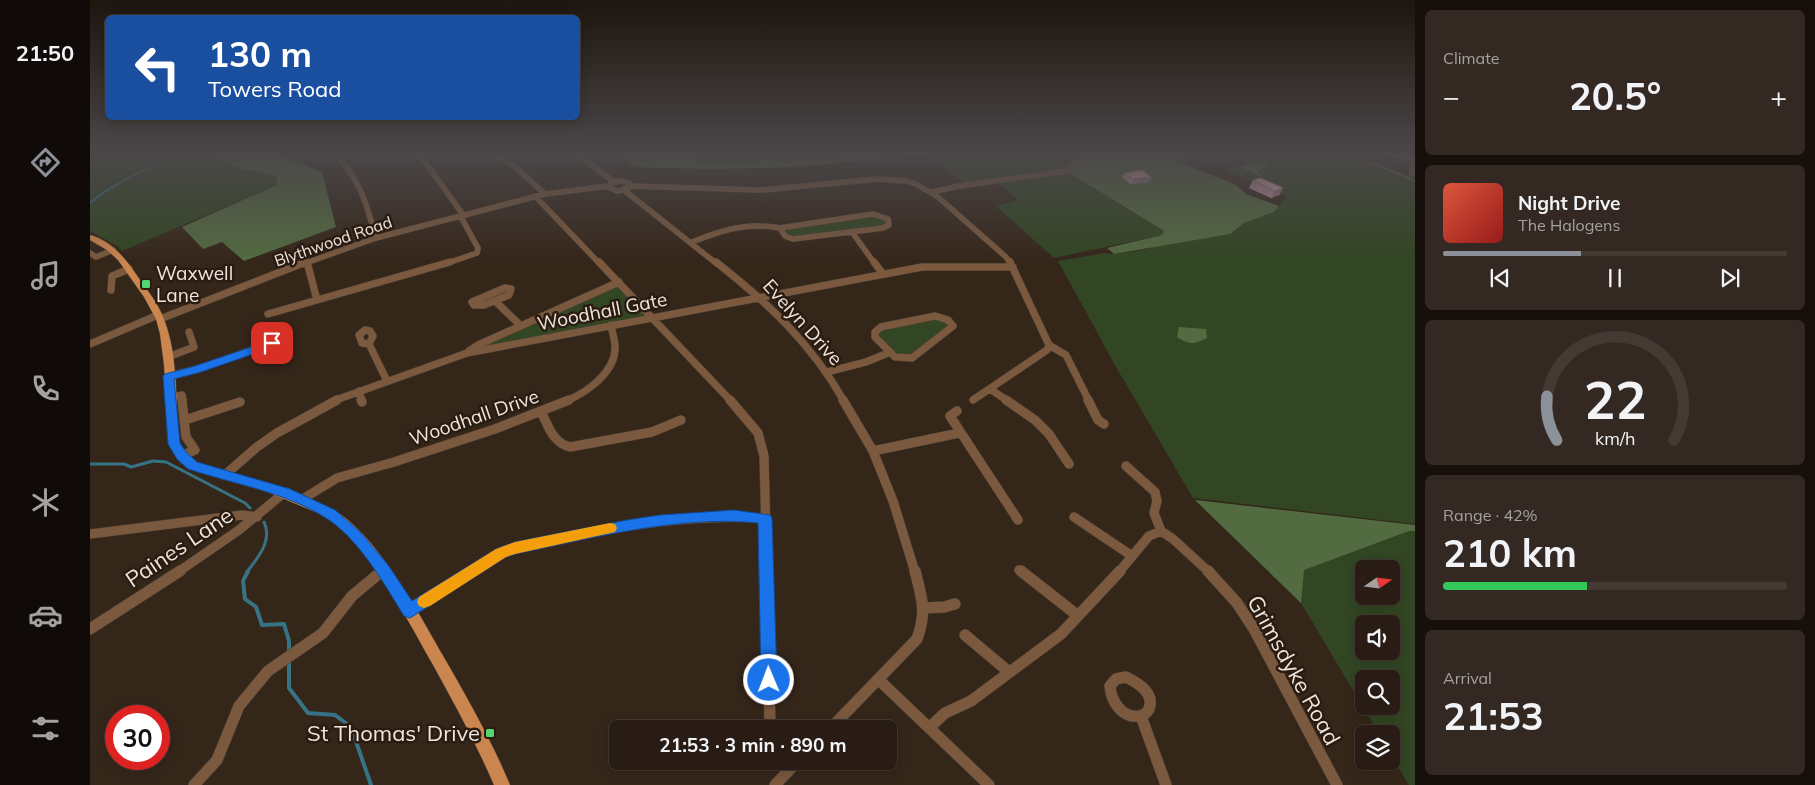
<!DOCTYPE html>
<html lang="en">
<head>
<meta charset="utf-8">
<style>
  :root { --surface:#281c14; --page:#342922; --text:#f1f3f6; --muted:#a5a1a0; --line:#443a34; --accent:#8c9099 }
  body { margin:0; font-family:Mulish,sans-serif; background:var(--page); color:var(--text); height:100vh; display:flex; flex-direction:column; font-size:19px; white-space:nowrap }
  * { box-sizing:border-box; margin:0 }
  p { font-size:16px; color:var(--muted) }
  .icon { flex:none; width:28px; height:28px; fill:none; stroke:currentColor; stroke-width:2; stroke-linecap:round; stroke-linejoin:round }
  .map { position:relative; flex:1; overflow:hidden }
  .drawer { display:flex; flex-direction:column; gap:10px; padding:10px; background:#160f0b; width:400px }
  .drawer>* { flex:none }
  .top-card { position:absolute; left:15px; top:15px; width:475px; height:105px; border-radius:8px; box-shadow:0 2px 12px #0003,0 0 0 1px var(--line); background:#1a4fa0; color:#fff; overflow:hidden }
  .needle { width:32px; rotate:76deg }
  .tools { position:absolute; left:1265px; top:560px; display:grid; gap:10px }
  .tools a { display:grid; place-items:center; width:45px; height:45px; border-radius:8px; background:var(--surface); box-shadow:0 2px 12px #0003,0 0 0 1px var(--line); font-size:25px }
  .speed { position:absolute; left:15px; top:705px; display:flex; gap:10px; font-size:25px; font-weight:700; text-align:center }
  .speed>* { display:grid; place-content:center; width:65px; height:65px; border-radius:50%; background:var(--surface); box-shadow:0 2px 12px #0003,0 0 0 1px var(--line); line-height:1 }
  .speed .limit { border:8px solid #d22; background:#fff; color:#111 }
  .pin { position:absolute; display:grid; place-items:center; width:42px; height:42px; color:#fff; margin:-21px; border-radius:10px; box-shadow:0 2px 8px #0006 }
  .me { position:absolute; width:55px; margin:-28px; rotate:359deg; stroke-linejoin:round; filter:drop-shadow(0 0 4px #0008) }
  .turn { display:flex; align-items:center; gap:18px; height:105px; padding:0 20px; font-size:22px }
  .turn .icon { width:65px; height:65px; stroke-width:2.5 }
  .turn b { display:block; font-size:35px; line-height:42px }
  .big { font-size:38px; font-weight:700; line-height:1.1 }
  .drawer .tile { flex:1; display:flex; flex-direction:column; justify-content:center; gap:8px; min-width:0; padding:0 18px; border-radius:8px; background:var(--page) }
  .drawer .dial { align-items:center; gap:0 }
  .dial svg { height:130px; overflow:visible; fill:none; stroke:var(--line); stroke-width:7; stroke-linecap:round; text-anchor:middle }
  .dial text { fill:var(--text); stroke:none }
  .song { display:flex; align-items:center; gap:15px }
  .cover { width:60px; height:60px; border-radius:8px; background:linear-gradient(135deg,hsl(10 70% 55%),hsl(0 70% 35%)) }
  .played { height:5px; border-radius:2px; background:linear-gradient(90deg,var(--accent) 40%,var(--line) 40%) }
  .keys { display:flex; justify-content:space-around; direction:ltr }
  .heat { display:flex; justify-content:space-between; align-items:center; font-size:28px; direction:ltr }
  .charge { height:8px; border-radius:4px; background:linear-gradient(90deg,#34c759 42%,var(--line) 0) }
  .trip { position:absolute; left:519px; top:720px; width:288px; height:50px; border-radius:8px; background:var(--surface); box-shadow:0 2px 12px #0003,0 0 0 1px var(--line); font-weight:700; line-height:50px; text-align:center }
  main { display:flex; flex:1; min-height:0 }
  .tab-bar { display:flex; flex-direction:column; width:90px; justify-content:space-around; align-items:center; background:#100b08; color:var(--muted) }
  .tab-bar .icon { width:35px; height:35px }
  .tab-bar .active { color:var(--accent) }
  .tab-bar b { font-size:22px; color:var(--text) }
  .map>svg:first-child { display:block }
  .green { fill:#324623; fill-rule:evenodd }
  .forest { fill:#536b41 }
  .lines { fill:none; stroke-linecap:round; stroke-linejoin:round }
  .stream-far2 { stroke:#367387; stroke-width:2 }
  .stream-far1 { stroke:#367387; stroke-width:3 }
  .stream { stroke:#367387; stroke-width:4 }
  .minor-far3-casing { stroke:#4f4135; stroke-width:6 }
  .minor-far2-casing { stroke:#4f4135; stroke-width:8 }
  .minor-far1-casing { stroke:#4f4135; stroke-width:10 }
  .minor-casing { stroke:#4f4135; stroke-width:12 }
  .major-casing { stroke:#4f4135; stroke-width:1 }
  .minor-far3 { stroke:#7a593f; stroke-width:5.5 }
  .minor-far2 { stroke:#7a593f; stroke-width:7 }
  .minor-far1 { stroke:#7a593f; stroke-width:9 }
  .minor { stroke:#7a593f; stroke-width:11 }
  .major { fill:#cb854f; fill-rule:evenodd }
  .wall { fill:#c999a9 }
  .shaded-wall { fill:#a47d8a }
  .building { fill:#eab2c5; stroke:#a47d8a }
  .route { fill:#1a73e8; stroke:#114b97 }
  .slow { fill:#f59e0b }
  .poi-dot { fill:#54d672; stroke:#2b1c11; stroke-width:2 }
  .labels { text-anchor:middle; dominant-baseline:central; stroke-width:5; stroke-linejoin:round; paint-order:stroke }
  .far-street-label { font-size:16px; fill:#efe5de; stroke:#2b1c11 }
  .poi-label { font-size:19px; fill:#efe5de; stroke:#2b1c11; text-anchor:start }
  .street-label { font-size:19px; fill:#efe5de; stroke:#2b1c11 }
  .near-street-label { font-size:22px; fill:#efe5de; stroke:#2b1c11 }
  .near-poi-label { font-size:22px; fill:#efe5de; stroke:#2b1c11; text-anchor:end }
</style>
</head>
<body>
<main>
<nav class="tab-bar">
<b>21:50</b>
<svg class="icon active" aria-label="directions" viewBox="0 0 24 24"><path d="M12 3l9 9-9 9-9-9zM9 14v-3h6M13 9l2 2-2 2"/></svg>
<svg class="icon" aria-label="music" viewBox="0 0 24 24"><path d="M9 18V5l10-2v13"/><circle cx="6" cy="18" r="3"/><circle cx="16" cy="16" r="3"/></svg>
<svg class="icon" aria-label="phone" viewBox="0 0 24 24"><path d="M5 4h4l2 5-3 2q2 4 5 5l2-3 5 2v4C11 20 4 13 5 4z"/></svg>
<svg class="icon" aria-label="climate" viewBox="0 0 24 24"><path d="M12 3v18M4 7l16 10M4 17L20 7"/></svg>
<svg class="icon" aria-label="car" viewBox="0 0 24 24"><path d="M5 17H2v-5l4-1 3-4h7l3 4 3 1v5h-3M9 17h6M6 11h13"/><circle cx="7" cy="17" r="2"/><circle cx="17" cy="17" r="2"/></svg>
<svg class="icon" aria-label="filters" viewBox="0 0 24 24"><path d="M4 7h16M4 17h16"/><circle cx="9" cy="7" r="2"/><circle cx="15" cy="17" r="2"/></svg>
</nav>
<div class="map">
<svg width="1325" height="785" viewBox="0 0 1325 785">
  <rect width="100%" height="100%" fill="#35261a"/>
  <path class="green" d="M0 152H108L160 170 186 176 187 185 32 251 28 246 0 231Z
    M526 152H999L977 172 1074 231 1072 235 964 258 906 206 928 200 908 182 874 183 840 157V155L702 167 621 169 545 167Z
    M1144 152H1251L1325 182V524L1103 498 1026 367 968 261 1014 253 1024 254 1047 251 1091 241 1140 234 1154 223 1184 212 1196 197 1170 185 1176 179 1168 171 1182 162 1165 161Z
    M1146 166 1172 177 1161 181 1136 170Z
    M783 215 796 220V224L792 226 708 238 696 234 697 229Z
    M529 282 563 318 377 353Z
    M847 318 857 321 859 328 818 357 806 356 788 336 791 330Z
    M1105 500 1325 526V785H1319L1301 755V734H1289L1211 603ZM1274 569H1301V596H1274ZM1274 624H1301V651H1274ZM1274 679H1301V706H1274Z"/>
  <path class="forest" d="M108 152H184L232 172 246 227 154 261 132 242 113 249 92 227 187 185 186 176 153 169Z
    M526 152H606L610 162 664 163 667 159 685 157 707 161 792 152H855L840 155V157L820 156 702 167 621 169 545 167Z
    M999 152H1111L1086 161 1130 178 1146 185 1156 194 1189 206 1184 212 1154 223 1140 234 1024 254 1017 248 1072 235 1074 231 976 171Z
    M1251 152H1258L1325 179V182Z
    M1165 161H1183L1168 171 1176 179 1149 167Z
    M1089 327 1116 329 1117 338C1103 345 1100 345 1087 337Z
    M1105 500 1325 525V531H1319L1214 570 1211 603Z"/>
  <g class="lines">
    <path class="stream-far2" d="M0 203C25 181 57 172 84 153"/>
    <path class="stream-far1" d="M0 464H34L41 467 63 461 76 462 155 503 160 508
      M157 572C168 557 183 541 174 522"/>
    <path class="stream" d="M158 571 153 581 155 599 166 607 172 625 194 624 199 641V652
      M199 661V688L218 713 245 715 261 727 281 785"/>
    <defs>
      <path id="minor-far3" d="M242 152C269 175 277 205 286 238
        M325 152 335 162 374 216
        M402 152 407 157 422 164 455 194
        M485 152 524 182
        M1293 152 1325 160
        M1322 174 1324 160
        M531 181 539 183V188L527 191 518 187 521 183Z
        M540 186 671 190 787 179 817 181 826 184 848 197 916 257 921 264
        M534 190 627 264
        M842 192 869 186 976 171 999 152
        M446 197 510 264
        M783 214 798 219 799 225 793 228 703 239 695 236 690 228Z
        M762 232 785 264
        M602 242C632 230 657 222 690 228
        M0 253 6 257 23 250
        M213 264 286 238 455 194 518 186
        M355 264 387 253 388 248 371 217"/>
      <path id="minor-far2" d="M217 262 227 300 360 262
        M509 262 641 401
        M626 262C679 304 720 342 754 401
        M784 262 793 274
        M920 262 959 345
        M415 288 421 289 419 295 394 305H384L382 302Z
        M21 290 22 276 39 269
        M405 301 431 326
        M178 314 227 300
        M845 316 858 320 863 326 822 358 805 357 785 337V332L791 327Z
        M70 319 216 262
        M275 330 280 331 283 336 279 344 272 343 269 335Z
        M0 344 68 315
        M279 344 297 381
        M959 345 976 355 999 401
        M379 351 388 345 529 282
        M78 357 104 347 99 332
        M737 372 776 362 798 353
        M79 376 108 369 182 343
        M900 389 918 401
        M269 391 272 401
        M80 398 92 395 93 401
        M883 400 957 350 959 345
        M243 401 377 353 832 267H923
        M476 401C498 392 527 371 525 345 524 338 522 331 521 325"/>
      <path id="minor-far1" d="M271 400 272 402
        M640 400 668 433 674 456 677 572
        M753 400 783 451 803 501 825 572
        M916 400 945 420 959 434 979 464
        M998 400 1008 420 1014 424
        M451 411C458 426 463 443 480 447L562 432 591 420
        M867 411 860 416 928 520
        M95 420 150 402
        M783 451 869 433
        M91 456 105 450 96 437 92 400
        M1036 466 1065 492 1067 501 1064 513 1071 531 1083 539 1119 572
        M135 475 167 447 187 433 247 400
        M211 500 247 478 304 462 405 429 479 400
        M984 517 1042 556
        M0 534 152 515 167 517
        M929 570 932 572
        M88 572 149 530 195 492
        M290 572 293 570
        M380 572 411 553 425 548C508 530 590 513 675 518
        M1029 572 1059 536 1071 531"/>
      <path id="minor" d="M677 571 680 729
        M931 571 987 615
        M1118 571 1147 603 1164 629 1247 785
        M834 608 854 607 865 604
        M320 611 382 571
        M0 629 90 571
        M875 635 919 672
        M1036 677C1048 683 1065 693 1059 709 1057 713 1054 715 1050 716 1032 719 1021 701 1020 686L1026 679Z
        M789 680 899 785
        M1051 716 1076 785
        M839 728 855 713 881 701 971 634 1030 571
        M740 729 827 639C837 612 832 598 825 571
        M688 761 698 772
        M104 785 127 760 149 706 178 671 233 633 262 596 292 571
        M685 785 708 761"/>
      <path id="major" d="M0 235C22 241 36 259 48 277 57 290 68 303 74 319 89 358 85 403 89 444L95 453 107 463 182 485 236 506C283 527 327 610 352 654 376 696 401 739 420 785H404C386 743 364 703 342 663 317 619 274 534 228 513L175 491 99 469 87 459 79 444 74 365 70 334 66 319 54 297 28 260 17 250 0 240Z"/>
    </defs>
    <use href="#minor-far3" class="minor-far3-casing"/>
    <use href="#minor-far2" class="minor-far2-casing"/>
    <use href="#minor-far1" class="minor-far1-casing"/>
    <use href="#minor" class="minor-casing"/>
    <use href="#major" class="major-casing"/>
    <use href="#minor-far3" class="minor-far3"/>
    <use href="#minor-far2" class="minor-far2"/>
    <use href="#minor-far1" class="minor-far1"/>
    <use href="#minor" class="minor"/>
    <use href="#major" class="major"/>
  </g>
  <path class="wall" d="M1034 173 1061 177 1059 182 1041 184 1032 177Z
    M1163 180 1193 188 1189 195 1181 198 1159 188Z"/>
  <path class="shaded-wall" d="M1061 177 1059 182 1041 184 1043 179Z
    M1193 188 1189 195 1181 198 1185 191Z"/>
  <path class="building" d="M1052 170 1061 177 1043 179 1034 173Z
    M1171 178 1193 188 1185 191 1163 180Z"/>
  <linearGradient id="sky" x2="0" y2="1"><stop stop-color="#1d150e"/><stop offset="0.58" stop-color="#4b4749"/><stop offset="1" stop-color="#4b4749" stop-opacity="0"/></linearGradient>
  <rect width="1325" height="262" fill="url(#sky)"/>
  <path class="route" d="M182 340 186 341 187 343 186 346 111 372 84 379 90 443 96 452 107 462 200 489 245 510 270 532 298 565 322 601 406 549 425 542 537 520 570 515 644 510 680 515 682 518 687 680 685 685 679 688 673 685 671 680 668 523C590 515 502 538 425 554L416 557 320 618 314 616C294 583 268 538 236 518 195 492 144 484 98 469L87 459 78 444 73 376 75 374 105 366Z"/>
  <path class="slow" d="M520 523 525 524 527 528 525 532 425 554 416 557 340 606 334 608 329 606 327 602 329 597 406 549 425 542Z"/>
  <g class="poi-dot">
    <rect x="51" y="279" width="10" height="10" rx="2.5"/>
    <rect x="395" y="728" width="10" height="10" rx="2.5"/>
  </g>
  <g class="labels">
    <g class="far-street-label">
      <text transform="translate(243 241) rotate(-19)">Blythwood Road</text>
    </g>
    <g class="poi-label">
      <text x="66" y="273">Waxwell<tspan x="66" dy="22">Lane</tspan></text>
    </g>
    <g class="street-label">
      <text transform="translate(512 311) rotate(-11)">Woodhall Gate</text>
      <text transform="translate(713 322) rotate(48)">Evelyn Drive</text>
      <text transform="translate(384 417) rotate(-19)">Woodhall Drive</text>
    </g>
    <g class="near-street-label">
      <text transform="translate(89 547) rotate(-34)">Paines Lane</text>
      <text transform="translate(1204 670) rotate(61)">Grimsdyke Road</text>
    </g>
    <g class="near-poi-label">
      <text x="390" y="733">St Thomas' Drive</text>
    </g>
  </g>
</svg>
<div class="tools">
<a><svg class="needle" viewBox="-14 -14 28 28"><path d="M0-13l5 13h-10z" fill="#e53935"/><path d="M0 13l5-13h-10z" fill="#a5a1a0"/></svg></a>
<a><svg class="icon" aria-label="sound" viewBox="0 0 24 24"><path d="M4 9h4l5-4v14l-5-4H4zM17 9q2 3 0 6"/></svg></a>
<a><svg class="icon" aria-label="search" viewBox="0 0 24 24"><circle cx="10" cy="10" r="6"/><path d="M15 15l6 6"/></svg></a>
<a><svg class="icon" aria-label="layers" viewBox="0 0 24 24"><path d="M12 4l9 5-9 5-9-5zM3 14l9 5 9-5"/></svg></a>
</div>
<div class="speed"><div class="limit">30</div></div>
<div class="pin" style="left:182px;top:343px;background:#d93025"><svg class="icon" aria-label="arrive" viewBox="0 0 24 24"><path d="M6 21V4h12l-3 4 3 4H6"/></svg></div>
<svg class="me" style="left:679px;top:680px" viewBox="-20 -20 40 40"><circle r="17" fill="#1a73e8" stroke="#fff" stroke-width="3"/><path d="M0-11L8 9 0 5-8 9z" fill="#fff"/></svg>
<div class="trip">21:53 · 3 min · 890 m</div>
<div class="top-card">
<div class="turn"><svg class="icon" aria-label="left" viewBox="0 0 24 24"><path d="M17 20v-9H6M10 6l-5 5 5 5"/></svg><div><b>130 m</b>Towers Road</div></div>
</div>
</div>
<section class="drawer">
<div class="tile"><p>Climate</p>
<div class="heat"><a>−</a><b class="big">20.5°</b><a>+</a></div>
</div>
<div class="tile">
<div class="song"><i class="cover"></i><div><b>Night Drive</b><p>The Halogens</p></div></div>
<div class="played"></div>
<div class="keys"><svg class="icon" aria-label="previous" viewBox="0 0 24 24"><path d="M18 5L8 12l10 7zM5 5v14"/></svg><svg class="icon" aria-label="pause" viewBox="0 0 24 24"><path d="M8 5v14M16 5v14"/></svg><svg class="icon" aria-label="next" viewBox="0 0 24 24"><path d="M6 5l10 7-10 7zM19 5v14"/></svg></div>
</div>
<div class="tile dial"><svg viewBox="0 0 100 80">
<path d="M14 69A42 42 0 1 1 86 69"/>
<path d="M14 69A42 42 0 0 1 8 42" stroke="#8c9099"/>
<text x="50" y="56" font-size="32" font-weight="700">22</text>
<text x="50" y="72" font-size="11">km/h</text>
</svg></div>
<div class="tile"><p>Range · 42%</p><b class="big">210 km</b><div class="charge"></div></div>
<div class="tile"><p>Arrival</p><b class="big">21:53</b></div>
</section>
</main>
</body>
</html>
